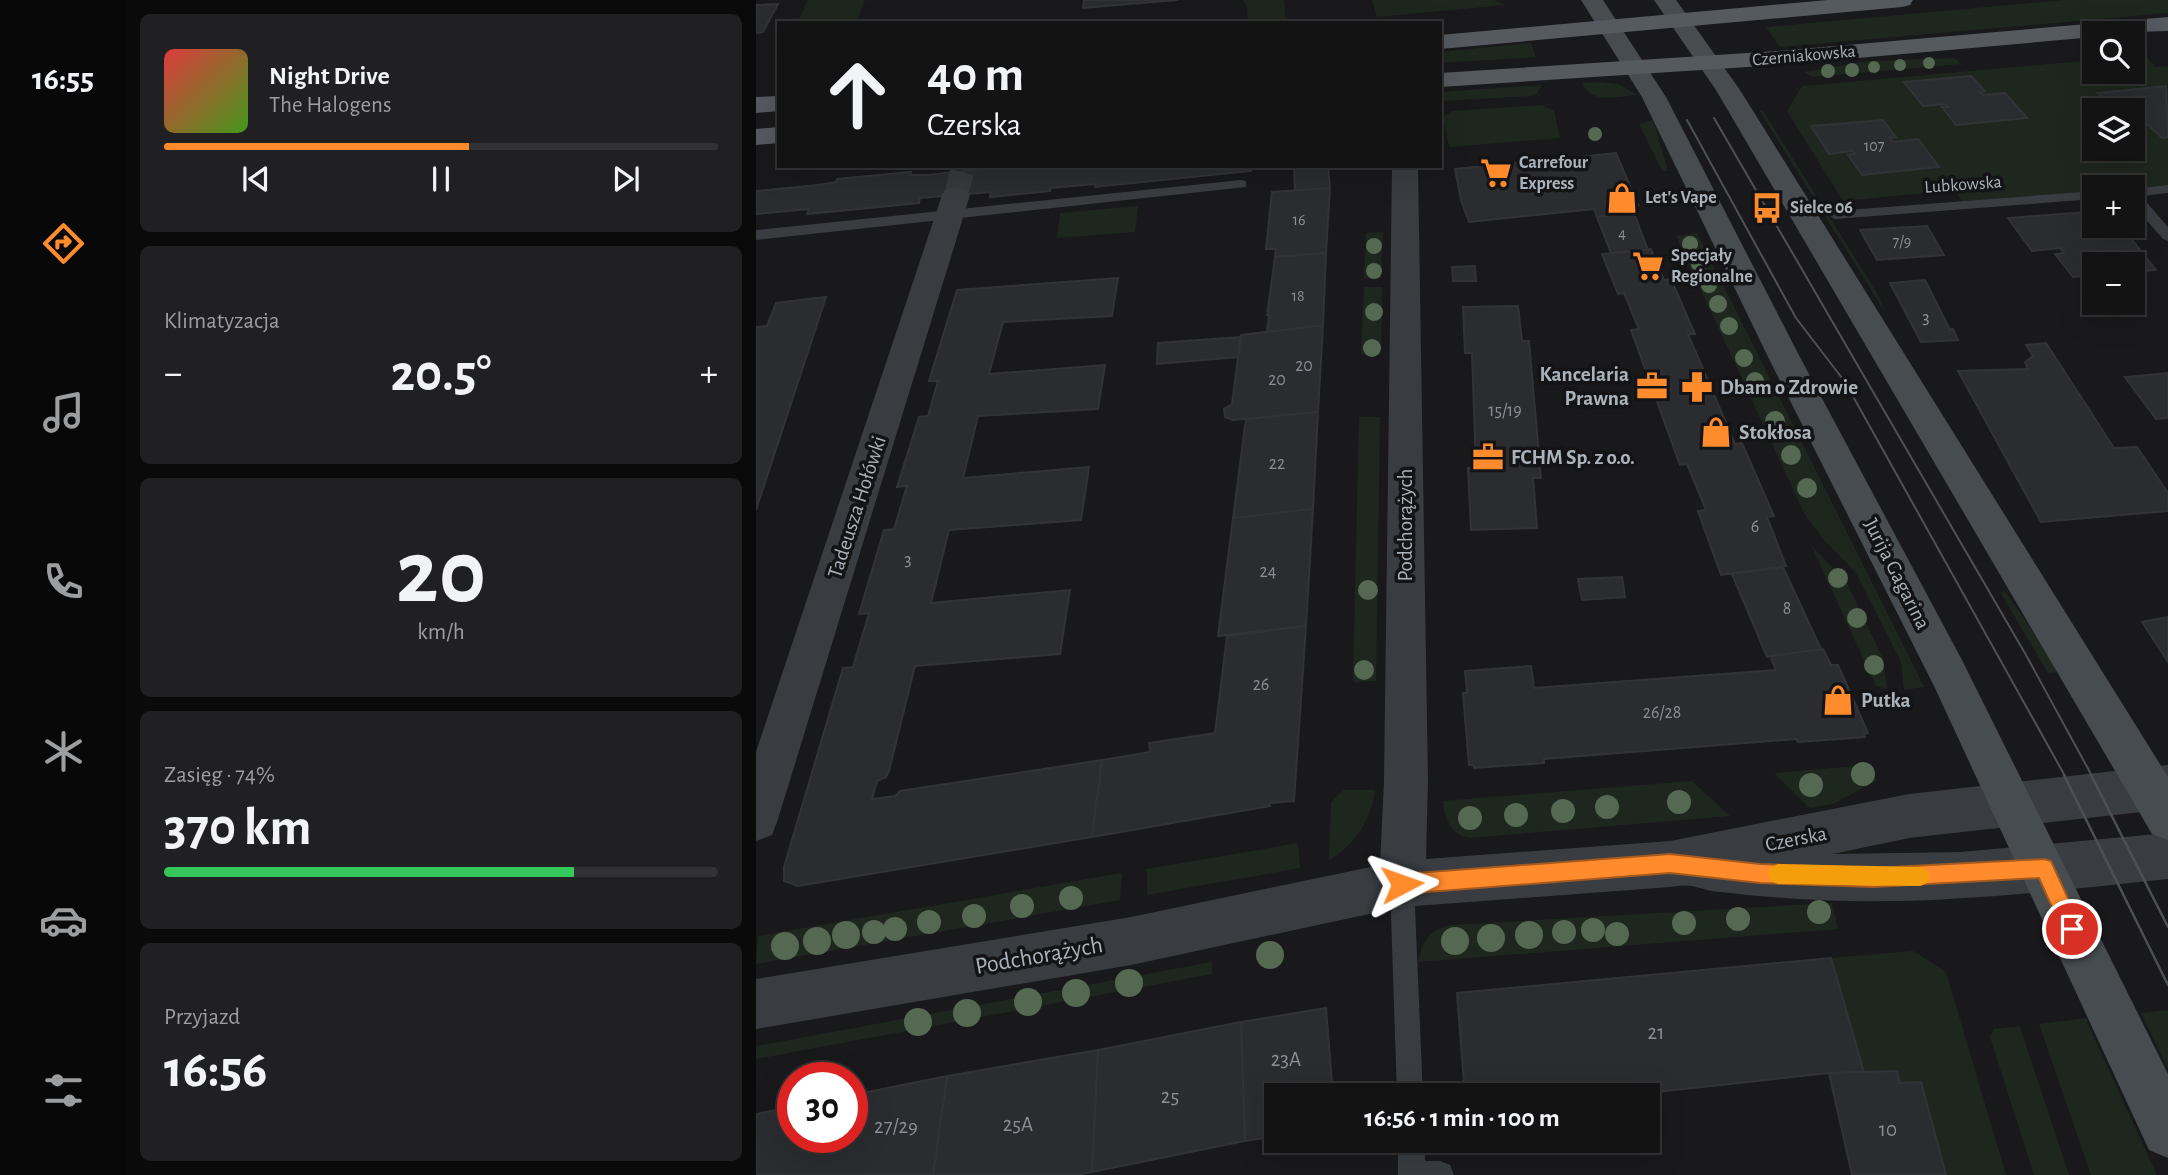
<!DOCTYPE html>
<html lang="pl">
<head>
<meta charset="utf-8">
<style>
  :root { --surface:#131314; --page:#202022; --text:#f1f3f6; --muted:#9d9ea0; --line:#323234; --accent:#ff8b2d }
  body { margin:0; font-family:"Alegreya Sans",sans-serif; background:var(--page); color:var(--text); height:100vh; display:flex; flex-direction:column; font-size:26px; white-space:nowrap }
  * { box-sizing:border-box; margin:0 }
  p { font-size:23px; color:var(--muted) }
  .icon { flex:none; width:38px; height:38px; fill:none; stroke:currentColor; stroke-width:2; stroke-linecap:round; stroke-linejoin:round }
  .map { position:relative; flex:1; overflow:hidden }
  .sheet { display:flex; flex-direction:column; gap:14px; padding:14px; background:#0a0a0b; width:630px }
  .sheet>* { flex:none }
  .top-card { position:absolute; left:21px; top:21px; width:665px; height:147px; border-radius:0px; box-shadow:0 7px 28px #0002,0 0 0 2px var(--line); background:#131314; color:var(--text); overflow:hidden }
  .fabs { position:absolute; left:1326px; top:21px; display:grid; gap:14px }
  .fabs a { display:grid; place-items:center; width:63px; height:63px; border-radius:0px; background:var(--surface); box-shadow:0 7px 28px #0002,0 0 0 2px var(--line); font-size:35px }
  .speed { position:absolute; left:21px; top:1062px; display:flex; gap:14px; font-size:35px; font-weight:700; text-align:center }
  .speed>* { display:grid; place-content:center; width:91px; height:91px; border-radius:50%; background:var(--surface); box-shadow:0 7px 28px #0002,0 0 0 2px var(--line); line-height:1 }
  .speed .limit { border:10px solid #d22; background:#fff; color:#111 }
  .pin { position:absolute; display:grid; place-items:center; width:60px; height:60px; color:#fff; margin:-30px; border:4px solid #fff; border-radius:50%; box-shadow:0 2px 7px #0007 }
  .me { position:absolute; width:77px; margin:-38px; rotate:86deg; stroke-linejoin:round; filter:drop-shadow(0 0 5px #0008) }
  .turn { display:flex; align-items:center; gap:24px; height:147px; padding:0 35px; font-size:32px }
  .turn .icon { width:91px; height:91px; stroke-width:2.5 }
  .turn b { display:block; font-size:49px; line-height:60px }
  .big { font-size:52px; font-weight:700; line-height:1.1 }
  .sheet .widget { flex:1; display:flex; flex-direction:column; justify-content:center; gap:10px; min-width:0; padding:0 24px; border-radius:10px; background:var(--page) }
  .sheet .dial { align-items:center; gap:0 }
  .dial b { font-size:91px; line-height:1 }
  .song { display:flex; align-items:center; gap:21px }
  .cover { width:84px; height:84px; border-radius:10px; background:linear-gradient(135deg,hsl(0 70% 55%),hsl(100 70% 35%)) }
  .played { height:7px; border-radius:4px; background:linear-gradient(90deg,var(--accent) 55%,var(--line) 55%) }
  .keys { display:flex; justify-content:space-around; direction:ltr }
  .heat { display:flex; justify-content:space-between; align-items:center; font-size:38px; direction:ltr }
  .charge { height:10px; border-radius:5px; background:linear-gradient(90deg,#34c759 74%,var(--line) 0) }
  .trip { position:absolute; left:508px; top:1083px; width:396px; height:70px; border-radius:0px; background:var(--surface); box-shadow:0 7px 28px #0002,0 0 0 2px var(--line); font-weight:700; line-height:70px; text-align:center }
  main { display:flex; flex:1; min-height:0 }
  .tabs { display:flex; flex-direction:column; width:126px; justify-content:space-around; align-items:center; background:#080808; color:var(--muted) }
  .tabs .icon { width:49px; height:49px }
  .tabs .current { color:var(--accent) }
  .tabs b { font-size:32px; color:var(--text) }
  .map>svg:first-child { display:block }
  .green { fill:#1e271e; fill-rule:evenodd }
  .building { fill:#2b2c2f; stroke:#323337; stroke-width:2 }
  .lines { fill:none; stroke-linecap:round; stroke-linejoin:round }
  .minor-tunnel { stroke:#36383b; stroke-width:24; stroke-dasharray:24 12; stroke-linecap:butt }
  .service { fill:#393c41; fill-rule:evenodd }
  .minor { fill:#393c41; fill-rule:evenodd }
  .secondary { fill:#474c51; fill-rule:evenodd }
  .primary { fill:#555a60; fill-rule:evenodd }
  .tram-far1 { stroke:#4c5156; stroke-width:2 }
  .tram { stroke:#4c5156; stroke-width:2.5 }
  .tree { fill:#546852 }
  .route { fill:#ff8b2d; stroke:#a65a1d; stroke-width:2 }
  .slow { fill:#f59e0b }
  .labels { text-anchor:middle; dominant-baseline:central; stroke-width:7; stroke-linejoin:round; paint-order:stroke }
  .far-number-label { font-size:16px; fill:#8a9098 }
  .far-street-label { font-size:18px; fill:#aab3bc; stroke:#141416 }
  .far-poi-label { font-size:18px; font-weight:bold; fill:#aab3bc; stroke:#141416; text-anchor:start }
  .number-label { font-size:18px; fill:#8a9098 }
  .poi-label { font-size:21px; font-weight:bold; fill:#aab3bc; stroke:#141416; text-anchor:start }
  .street-label { font-size:21px; fill:#aab3bc; stroke:#141416 }
  .near-number-label { font-size:21px; fill:#8a9098 }
  .near-street-label { font-size:24px; fill:#aab3bc; stroke:#141416 }
</style>
</head>
<body>
<main>
<nav class="tabs">
<b>16:55</b>
<svg class="icon current" aria-label="directions" viewBox="0 0 24 24"><path d="M12 3l9 9-9 9-9-9zM9 14v-3h6M13 9l2 2-2 2"/></svg>
<svg class="icon" aria-label="music" viewBox="0 0 24 24"><path d="M9 18V5l10-2v13"/><circle cx="6" cy="18" r="3"/><circle cx="16" cy="16" r="3"/></svg>
<svg class="icon" aria-label="phone" viewBox="0 0 24 24"><path d="M5 4h4l2 5-3 2q2 4 5 5l2-3 5 2v4C11 20 4 13 5 4z"/></svg>
<svg class="icon" aria-label="climate" viewBox="0 0 24 24"><path d="M12 3v18M4 7l16 10M4 17L20 7"/></svg>
<svg class="icon" aria-label="car" viewBox="0 0 24 24"><path d="M5 17H2v-5l4-1 3-4h7l3 4 3 1v5h-3M9 17h6M6 11h13"/><circle cx="7" cy="17" r="2"/><circle cx="17" cy="17" r="2"/></svg>
<svg class="icon" aria-label="filters" viewBox="0 0 24 24"><path d="M4 7h16M4 17h16"/><circle cx="9" cy="7" r="2"/><circle cx="15" cy="17" r="2"/></svg>
</nav>
<section class="sheet">
<div class="widget">
<div class="song"><i class="cover"></i><div><b>Night Drive</b><p>The Halogens</p></div></div>
<div class="played"></div>
<div class="keys"><svg class="icon" aria-label="previous" viewBox="0 0 24 24"><path d="M18 5L8 12l10 7zM5 5v14"/></svg><svg class="icon" aria-label="pause" viewBox="0 0 24 24"><path d="M8 5v14M16 5v14"/></svg><svg class="icon" aria-label="next" viewBox="0 0 24 24"><path d="M6 5l10 7-10 7zM19 5v14"/></svg></div>
</div>
<div class="widget"><p>Klimatyzacja</p>
<div class="heat"><a>−</a><b class="big">20.5°</b><a>+</a></div>
</div>
<div class="widget dial"><b>20</b><p>km/h</p></div>
<div class="widget"><p>Zasięg · 74%</p><b class="big">370 km</b><div class="charge"></div></div>
<div class="widget"><p>Przyjazd</p><b class="big">16:56</b></div>
</section>
<div class="map">
<svg width="1412" height="1175" viewBox="0 0 1412 1175">
  <rect width="100%" height="100%" fill="#19191b"/>
  <path class="green" d="M52 0H109L101 21 41 23Z
    M487 0H528L530 23H492L491 7Z
    M616 0H738L749 5 621 17Z
    M1309 0H1412V13L1024 47 1010 27Z
    M775 43 780 57 684 63V52Z
    M1389 55 1400 67 1412 66V189L1377 193V187H1339V195L1208 203 1198 190 1087 201 1031 111 1046 86 1339 60V72H1377V57ZM1339 110H1377V149H1339Z
    M1199 58 1205 64 1057 77 1048 72 1113 61Z
    M844 82 862 84 881 95C862 96 835 105 826 83Z
    M786 85 781 93 775 96 684 101V92Z
    M785 105 798 111 804 138 693 147 687 117 696 111Z
    M1003 110 1007 111 1121 293 1129 312Z
    M897 120 912 171H906L883 124Z
    M382 206 379 232 301 238 304 213Z
    M627 232 625 278H608L610 233Z
    M941 233 1168 687 1148 690 1145 662 1100 573 1067 539 1048 513 920 236Z
    M608 287H626L625 354H605Z
    M603 417H624L620 681 597 682Z
    M1055 545 1091 583 1127 659 1131 689 1120 686Z
    M1249 591 1298 661 1304 672 1292 673 1244 592Z
    M1114 765 1120 781 1077 804 1054 808 1018 773Z
    M936 781 974 816 713 838C694 834 689 819 687 801Z
    M588 790H619C616 818 599 846 573 860L575 802Z
    M542 843 544 868 391 895V869Z
    M366 873 364 900 0 964 2 936Z
    M1076 903 1082 929 662 962C666 940 674 930 695 925Z
    M1157 951 1190 972 1250 1175H1190L1165 1082 1144 1083 1140 1071 1108 1072 1075 958Z
    M456 962V974L0 1059V1046Z
    M1411 1010 1412 1012V1069L1385 1013Z
    M1331 1018V1022L1401 1175H1335L1283 1024Z
    M1264 1026V1027L1313 1175H1278L1234 1037 1238 1029Z"/>
  <path class="building" d="M328 0H422L327 8Z
    M22 4 7 32 0 33V5Z
    M1215 76 1229 91 1224 92 1227 95 1249 93 1271 118 1200 125 1186 107H1192L1189 104 1167 106 1148 82Z
    M1410 86 1412 137 1406 138 1388 121H1377V110H1360L1342 93Z
    M1127 120 1140 137 1134 138 1137 142 1162 139 1183 167 1106 175 1092 155 1099 154 1097 151 1073 154 1055 126Z
    M1339 145V149H1364L1373 159 1347 161 1334 146Z
    M860 153 882 205H874L878 213 841 217 838 209 713 222 705 200 699 169Z
    M254 166H514L494 168 495 171 339 187V184L294 188V191L234 197 235 192 164 198 163 203 51 214 53 209 0 214V191L62 185 80 182 81 179 155 172 154 175H171Z
    M572 166 574 188 539 190 538 166Z
    M574 188 570 253 519 257 520 249H510L516 192Z
    M1331 212 1339 226 1348 233 1340 234 1344 239 1373 236 1400 270 1377 272V264H1339V275L1317 277 1299 254 1308 253 1304 248 1276 251 1252 218Z
    M878 213 892 250 855 253 841 217Z
    M1171 226 1188 255 1121 260 1104 230Z
    M895 249 908 280 915 279 939 334H932L979 444 986 443 1018 516 1011 517 1030 566 965 575 942 511 950 510 931 464 924 465 875 330 883 329 868 293 862 294 846 254Z
    M570 253 567 325 511 332 513 315H511L519 257Z
    M719 266 720 281H697L696 267Z
    M362 278 356 316 247 322 233 374 349 365 342 409 222 416 207 478 333 467 325 520 193 530 175 603 314 590 304 654 159 666 133 771 130 777 121 781 116 799 139 796 144 791 346 760 336 837 42 886 28 881V867L87 668 97 667 113 613 103 614 128 530 138 529 151 486 141 487 163 417 172 416 182 381H173L201 290Z
    M1169 280 1194 330 1197 329 1202 340 1165 342 1134 283Z
    M70 297 0 510V327L11 326 20 303Z
    M762 306 766 341H773L785 478H777L781 528 715 530 712 468H720L716 353H709L707 307Z
    M567 325 562 412 477 420 469 417 468 409 476 404 485 335Z
    M485 337 482 357 401 364 402 343Z
    M1290 343 1358 448 1381 447 1412 493V511L1285 522 1202 371 1272 369 1269 362 1277 356 1270 345Z
    M1412 373V418L1400 419 1369 377Z
    M562 412 557 509 477 518 490 419Z
    M557 509 550 626 462 636 477 518Z
    M1027 567 1065 649 1011 657 976 574Z
    M866 577 869 597 826 600 822 579Z
    M1412 617V662L1386 622Z
    M550 626 538 801 513 803 514 806 336 837 346 760 394 752 393 743 459 733 471 636Z
    M1067 649 1075 665H1082L1112 733 1108 734 1109 737 1042 742 1040 739 788 759V763L718 768 717 765H713L707 693H711L709 671 775 666 778 688 1020 670 1014 656Z
    M1075 958 1108 1072 1073 1073 864 1096H709L701 993Z
    M570 1008 577 1096H520V1136L489 1141 485 1022Z
    M485 1022 489 1141 336 1172 342 1050Z
    M342 1050 336 1172 321 1175H177L191 1076Z
    M1141 1071 1144 1083 1165 1082 1190 1175H1096L1073 1073Z
    M191 1076 177 1175H0V1114L37 1107V1138H96V1095Z"/>
  <g class="lines">
    <path class="minor-tunnel" d="M200 195 206 172"/>
    <path class="service" d="M485 180 490 181V187L0 240V230Z
      M1412 185V193L1385 196 1412 227V241L1407 239 1377 205V189Z
      M1339 191V199L1079 219 1072 215 1079 211Z
      M646 872 654 876 658 884 667 1096H641L634 884 638 876Z
      M642 1141H668L669 1161H684L694 1165 698 1175H642Z"/>
    <path class="minor" d="M636 166 662 167 672 781 670 859 914 841 1153 794 1412 765V809L1153 838 1077 854 1205 852 1412 833V879C1306 890 1199 903 1093 901 1050 900 1007 897 965 892 941 890 940 882 914 887L646 907 375 965 0 1029V979L375 917 624 865 628 781Z
      M200 187 210 189 214 195 22 819 16 835 0 841V752L186 195 190 189Z"/>
    <path class="secondary" d="M825 0H847L910 97 1046 361 1206 660 1412 1074V1158L1393 1150 1178 686 1014 361 886 97Z
      M898 0H920L984 90 1412 777V840L1396 834 960 90Z"/>
    <path class="primary" d="M1072 0H1157L1154 5 1146 7 684 49V35Z
      M1412 17V31L1339 33V37L1022 65 684 87V73L1022 51Z
      M23 96V111L0 113V97Z
      M23 127V143L0 145V129Z"/>
    <path class="tram-far1" d="M958 118 1270 655 1336 776
      M931 120 1040 318 1089 382 1309 776"/>
    <path class="tram" d="M1308 775 1412 985
      M1335 775 1412 927"/>
  </g>
  <g class="tree">
    <circle cx="1173" cy="63" r="6"/>
    <circle cx="1144" cy="65" r="6"/>
    <circle cx="1118" cy="67" r="6"/>
    <circle cx="1096" cy="70" r="7"/>
    <circle cx="1072" cy="71" r="7"/>
    <circle cx="839" cy="134" r="7"/>
    <circle cx="934" cy="244" r="8"/>
    <circle cx="618" cy="246" r="8"/>
    <circle cx="943" cy="264" r="8"/>
    <circle cx="618" cy="271" r="8"/>
    <circle cx="953" cy="285" r="8"/>
    <circle cx="962" cy="304" r="9"/>
    <circle cx="618" cy="312" r="9"/>
    <circle cx="973" cy="326" r="9"/>
    <circle cx="616" cy="348" r="9"/>
    <circle cx="988" cy="358" r="9"/>
    <circle cx="999" cy="381" r="9"/>
    <circle cx="1019" cy="421" r="10"/>
    <circle cx="1035" cy="455" r="10"/>
    <circle cx="1051" cy="488" r="10"/>
    <circle cx="1082" cy="578" r="10"/>
    <circle cx="612" cy="590" r="10"/>
    <circle cx="1101" cy="618" r="10"/>
    <circle cx="1118" cy="665" r="10"/>
    <circle cx="608" cy="670" r="10"/>
    <circle cx="1107" cy="774" r="12"/>
    <circle cx="1055" cy="785" r="12"/>
    <circle cx="923" cy="802" r="12"/>
    <circle cx="851" cy="807" r="12"/>
    <circle cx="807" cy="811" r="12"/>
    <circle cx="760" cy="815" r="12"/>
    <circle cx="714" cy="818" r="12"/>
    <circle cx="315" cy="898" r="12"/>
    <circle cx="266" cy="906" r="12"/>
    <circle cx="1063" cy="912" r="12"/>
    <circle cx="218" cy="916" r="12"/>
    <circle cx="982" cy="919" r="12"/>
    <circle cx="173" cy="922" r="12"/>
    <circle cx="928" cy="923" r="12"/>
    <circle cx="139" cy="929" r="12"/>
    <circle cx="837" cy="930" r="12"/>
    <circle cx="118" cy="932" r="12"/>
    <circle cx="808" cy="932" r="12"/>
    <circle cx="90" cy="935" r="14"/>
    <circle cx="773" cy="935" r="14"/>
    <circle cx="861" cy="934" r="12"/>
    <circle cx="735" cy="938" r="14"/>
    <circle cx="61" cy="941" r="14"/>
    <circle cx="699" cy="941" r="14"/>
    <circle cx="29" cy="946" r="14"/>
    <circle cx="514" cy="955" r="14"/>
    <circle cx="373" cy="983" r="14"/>
    <circle cx="320" cy="993" r="14"/>
    <circle cx="272" cy="1002" r="14"/>
    <circle cx="211" cy="1013" r="14"/>
    <circle cx="162" cy="1022" r="14"/>
  </g>
  <path class="route" d="M914 854 1004 864 1117 868 1288 859 1295 861 1326 929 1323 936 1316 939 1309 936 1283 878 1117 887 1004 883 914 873 646 894 639 891 636 884 639 877 646 874Z"/>
  <path class="slow" d="M1022 864 1164 867 1171 870 1174 877 1171 883 1164 886 1022 884 1015 881 1012 874 1015 867Z"/>
  <defs>
    <symbol id="supermarket-bare" viewBox="-9 -9 18 18"><path d="M-6-5.5h2.5l.6 2H6L4.5 2H-2.5L-4.4-4H-6ZM-1.5 3.2a1.3 1.3 0 1 0 .1 0ZM3 3.2a1.3 1.3 0 1 0 .1 0Z" fill="#ff8b2d" stroke="#141416" stroke-width="2.5" paint-order="stroke"/></symbol>
    <symbol id="shop-bare" viewBox="-9 -9 18 18"><path d="M-5-2.5h2.3a2.7 3.5 0 0 1 5.4 0H5L5.5 6h-11ZM-1.5-2.5h3a1.5 2.3 0 0 0-3 0Z" fill="#ff8b2d" stroke="#141416" stroke-width="2.5" paint-order="stroke"/></symbol>
    <symbol id="bus-bare" viewBox="-9 -9 18 18"><path d="M-5-6H5V4H4V6H2V4H-2V6H-4V4H-5ZM-3.5-4V0h7V-4ZM-3.5 1.2v1.5H-2V1.2ZM2 1.2v1.5H3.5V1.2Z" fill="#ff8b2d" stroke="#141416" stroke-width="2.5" paint-order="stroke"/></symbol>
    <symbol id="office-bare" viewBox="-9 -9 18 18"><path d="M-6-3h4V-5.5h4V-3h4V5H-6ZM-1-4.5V-3h2v-1.5ZM-6 0V1H6V0Z" fill="#ff8b2d" stroke="#141416" stroke-width="2.5" paint-order="stroke"/></symbol>
    <symbol id="pharmacy-bare" viewBox="-9 -9 18 18"><path d="M-2-6h4v4h4v4h-4v4h-4v-4h-4v-4h4Z" fill="#ff8b2d" stroke="#141416" stroke-width="2.5" paint-order="stroke"/></symbol>
  </defs>
  <g fill-rule="evenodd">
    <use href="#supermarket-bare" x="718" y="151" width="44" height="44"/>
    <use href="#shop-bare" x="844" y="176" width="44" height="44"/>
    <use href="#bus-bare" x="989" y="186" width="44" height="44"/>
    <use href="#supermarket-bare" x="870" y="244" width="44" height="44"/>
    <use href="#office-bare" x="874" y="364" width="44" height="44"/>
    <use href="#pharmacy-bare" x="919" y="365" width="44" height="44"/>
    <use href="#shop-bare" x="938" y="410" width="44" height="44"/>
    <use href="#office-bare" x="710" y="435" width="44" height="44"/>
    <use href="#shop-bare" x="1060" y="678" width="44" height="44"/>
  </g>
  <g class="labels">
    <g class="far-number-label">
      <text x="1118" y="146">107</text>
      <text x="543" y="220">16</text>
      <text x="866" y="233">4</text>
      <text x="1146" y="242">7/9</text>
      <text x="542" y="296">18</text>
    </g>
    <g class="far-street-label">
      <text transform="translate(1048 56) rotate(-5)">Czerniakowska</text>
      <text transform="translate(1207 185) rotate(-4)">Lubkowska</text>
    </g>
    <g class="far-poi-label">
      <text x="763" y="163">Carrefour<tspan x="763" dy="21">Express</tspan></text>
      <text x="889" y="198">Let's Vape</text>
      <text x="1034" y="208">Sielce 06</text>
      <text x="915" y="256">Specjały<tspan x="915" dy="21">Regionalne</tspan></text>
    </g>
    <g class="number-label">
      <text x="1170" y="318">3</text>
      <text x="548" y="366">20</text>
      <text x="521" y="380">20</text>
      <text x="749" y="411">15/19</text>
      <text x="521" y="464">22</text>
      <text x="999" y="527">6</text>
      <text x="152" y="560">3</text>
      <text x="512" y="572">24</text>
      <text x="1031" y="609">8</text>
      <text x="505" y="685">26</text>
      <text x="906" y="713">26/28</text>
    </g>
    <g class="poi-label">
      <text x="873" y="374" text-anchor="end">Kancelaria<tspan x="873" dy="24">Prawna</tspan></text>
      <text x="964" y="387">Dbam o Zdrowie</text>
      <text x="983" y="432">Stokłosa</text>
      <text x="755" y="457">FCHM Sp. z o.o.</text>
      <text x="1105" y="700">Putka</text>
    </g>
    <g class="street-label">
      <text transform="translate(101 507) rotate(-72)">Tadeusza Hołówki</text>
      <text transform="translate(649 525) rotate(-90)">Podchorążych</text>
      <text transform="translate(1141 574) rotate(63)">Jurija Gagarina</text>
      <text transform="translate(1040 839) rotate(-11)">Czerska</text>
    </g>
    <g class="near-number-label">
      <text x="900" y="1032">21</text>
      <text x="530" y="1059">23A</text>
      <text x="414" y="1096">25</text>
      <text x="262" y="1124">25A</text>
      <text x="140" y="1126">27/29</text>
      <text x="1132" y="1129">10</text>
    </g>
    <g class="near-street-label">
      <text transform="translate(283 956) rotate(-10)">Podchorążych</text>
    </g>
  </g>
</svg>
<div class="fabs">
<a><svg class="icon" aria-label="search" viewBox="0 0 24 24"><circle cx="10" cy="10" r="6"/><path d="M15 15l6 6"/></svg></a>
<a><svg class="icon" aria-label="layers" viewBox="0 0 24 24"><path d="M12 4l9 5-9 5-9-5zM3 14l9 5 9-5"/></svg></a>
<a>+</a>
<a>−</a>
</div>
<div class="speed"><div class="limit">30</div></div>
<div class="pin" style="left:1316px;top:929px;background:#d93025"><svg class="icon" aria-label="arrive" viewBox="0 0 24 24"><path d="M6 21V4h12l-3 4 3 4H6"/></svg></div>
<svg class="me" style="left:646px;top:884px" viewBox="-20 -20 40 40"><path d="M0-17L14 15 0 8-14 15z" fill="#ff8b2d" stroke="#fff" stroke-width="4"/></svg>
<div class="trip">16:56 · 1 min · 100 m</div>
<div class="top-card">
<div class="turn"><svg class="icon" aria-label="ahead" viewBox="0 0 24 24"><path d="M12 20V5M6 11l6-6 6 6"/></svg><div><b>40 m</b>Czerska</div></div>
</div>
</div>
</main>
</body>
</html>
